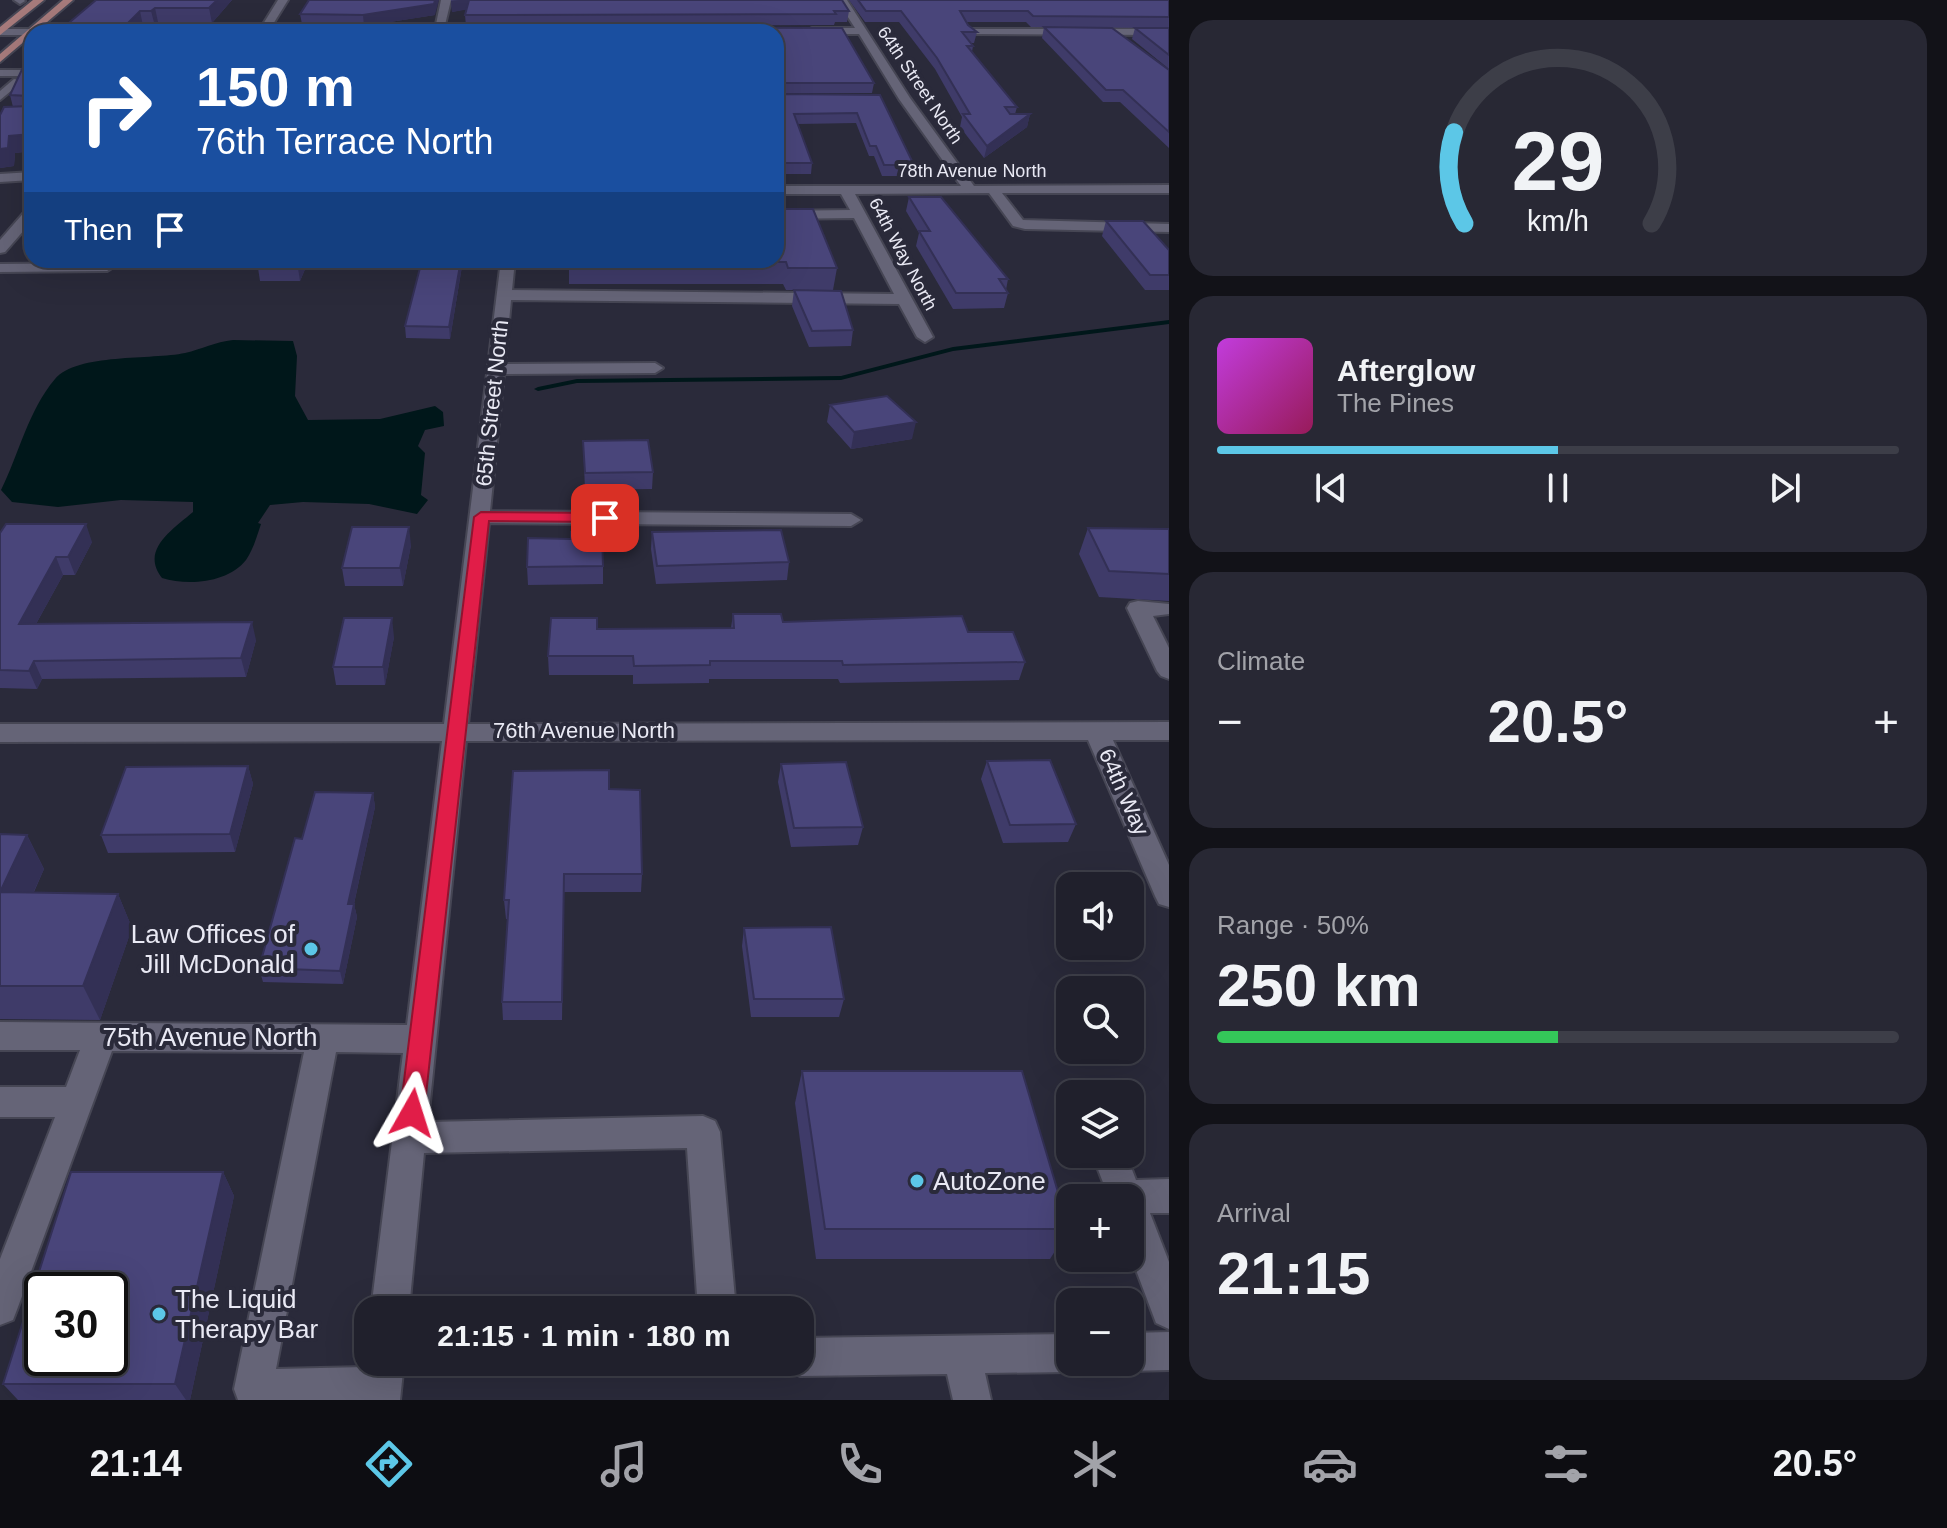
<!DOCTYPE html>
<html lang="en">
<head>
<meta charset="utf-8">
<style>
  :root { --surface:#20202c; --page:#282834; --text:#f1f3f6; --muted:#a2a3a9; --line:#3d3e48; --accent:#5cc7e7 }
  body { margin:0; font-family:Helvetica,sans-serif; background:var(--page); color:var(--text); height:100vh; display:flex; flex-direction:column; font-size:30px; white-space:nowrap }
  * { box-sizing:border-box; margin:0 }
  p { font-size:26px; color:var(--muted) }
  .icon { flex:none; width:44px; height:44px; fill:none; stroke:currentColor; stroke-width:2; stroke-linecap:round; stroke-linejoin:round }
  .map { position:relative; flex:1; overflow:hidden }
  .side { display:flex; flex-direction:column; gap:20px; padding:20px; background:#121218; width:778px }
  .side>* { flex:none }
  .top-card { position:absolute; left:24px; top:24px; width:760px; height:244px; border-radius:24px; box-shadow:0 8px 32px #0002,0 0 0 2px var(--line); background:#1a4fa0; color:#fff; overflow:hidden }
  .controls { position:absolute; left:1056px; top:872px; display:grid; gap:16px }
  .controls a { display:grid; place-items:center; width:88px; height:88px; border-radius:16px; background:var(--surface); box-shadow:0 8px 32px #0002,0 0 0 2px var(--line); font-size:40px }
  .speed { position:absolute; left:24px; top:1272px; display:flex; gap:16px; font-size:40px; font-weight:700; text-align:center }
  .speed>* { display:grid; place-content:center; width:104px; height:104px; border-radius:50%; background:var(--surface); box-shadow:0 8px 32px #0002,0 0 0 2px var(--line); line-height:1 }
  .speed .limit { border:4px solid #111; border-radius:12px; background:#fff; color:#111 }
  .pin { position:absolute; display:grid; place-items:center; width:68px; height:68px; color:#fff; margin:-34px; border-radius:16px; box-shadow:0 4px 12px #0006 }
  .me { position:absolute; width:88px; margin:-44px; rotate:6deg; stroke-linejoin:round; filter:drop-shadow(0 0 6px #0008) }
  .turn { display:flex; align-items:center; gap:28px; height:168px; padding:0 40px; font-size:36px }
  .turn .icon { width:104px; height:104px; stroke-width:2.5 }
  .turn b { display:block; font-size:56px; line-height:68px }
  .then { display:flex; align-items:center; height:76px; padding:0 40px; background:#0003; gap:16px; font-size:30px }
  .big { font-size:60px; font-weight:700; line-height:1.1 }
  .side .tile { flex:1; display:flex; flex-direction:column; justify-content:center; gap:12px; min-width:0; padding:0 28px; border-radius:24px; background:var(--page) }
  .side .dial { align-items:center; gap:0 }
  .dial svg { height:208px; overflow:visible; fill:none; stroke:var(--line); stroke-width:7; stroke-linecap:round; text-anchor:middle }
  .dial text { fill:var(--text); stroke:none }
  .song { display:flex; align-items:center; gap:24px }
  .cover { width:96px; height:96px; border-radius:12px; background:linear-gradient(135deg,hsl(290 70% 55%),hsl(330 70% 35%)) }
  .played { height:8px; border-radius:4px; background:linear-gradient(90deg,var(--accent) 50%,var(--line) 50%) }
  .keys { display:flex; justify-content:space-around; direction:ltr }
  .heat { display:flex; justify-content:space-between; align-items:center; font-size:44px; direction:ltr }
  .charge { height:12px; border-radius:6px; background:linear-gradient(90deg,#34c759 50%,var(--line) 0) }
  .trip { position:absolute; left:354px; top:1296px; width:460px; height:80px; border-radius:24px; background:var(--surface); box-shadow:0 8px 32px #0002,0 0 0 2px var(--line); font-weight:700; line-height:80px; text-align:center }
  .tabs { display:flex; height:128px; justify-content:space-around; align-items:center; background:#0d0d12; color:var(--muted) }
  .tabs .icon { width:56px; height:56px }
  .tabs .current { color:var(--accent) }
  .tabs b { font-size:36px; color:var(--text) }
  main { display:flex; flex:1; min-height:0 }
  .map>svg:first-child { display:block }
  .water { fill:#00171a }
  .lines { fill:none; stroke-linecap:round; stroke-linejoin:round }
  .stream { fill:#00171a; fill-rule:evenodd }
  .minor-casing { stroke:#464654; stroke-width:4 }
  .major-casing { stroke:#464654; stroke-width:4 }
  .minor { fill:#656477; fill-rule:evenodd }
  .major { fill:#a67a7b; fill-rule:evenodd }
  .wall { fill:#3f3b69 }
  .shaded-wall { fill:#333055 }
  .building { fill:#49457a; stroke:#333055; stroke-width:2; fill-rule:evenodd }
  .route { fill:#e11d48; stroke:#92132f; stroke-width:2 }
  .poi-dot { fill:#5cc7e7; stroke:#2a2a3a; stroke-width:3 }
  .labels { text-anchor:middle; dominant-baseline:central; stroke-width:8; stroke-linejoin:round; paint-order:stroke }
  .far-street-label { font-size:18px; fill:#e9e9f4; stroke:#2a2a3a }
  .street-label { font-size:22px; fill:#e9e9f4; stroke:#2a2a3a }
  .near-poi-label { font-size:26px; fill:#e9e9f4; stroke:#2a2a3a; text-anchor:start }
  .near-street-label { font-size:26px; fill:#e9e9f4; stroke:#2a2a3a }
</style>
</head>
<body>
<main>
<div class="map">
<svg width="1169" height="1400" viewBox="0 0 1169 1400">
  <rect width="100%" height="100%" fill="#2a2a3a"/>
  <path class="water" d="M233 340 293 341 297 356 295 396 308 420 380 419 435 406 443 412 444 426 425 430 418 446 425 453 421 495 428 500 417 514 369 504 303 502 270 505 258 523 261 524C257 536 253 550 246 560 228 583 188 586 162 578 140 550 172 530 193 512V502L121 500 58 507 12 502 1 490C19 454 28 411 55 379 77 353 152 360 185 353 202 349 215 342 233 340Z"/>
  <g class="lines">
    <path class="stream" d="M1169 320V324L953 351 841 380 577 383 538 391 534 389 538 387 577 379 841 376 953 347Z"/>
    <defs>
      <path id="minor" d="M14 0H24L25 1 20 4Z
        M278 0H288L270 29H435L441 0H451L444 29H495L500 32H147L152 29H260Z
        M837 0H847L910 98 974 186 1169 185V193H1002L1023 220 1169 224V232L1025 229 1013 226 989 193 855 194 933 337 925 342 917 337 899 304 511 300 505 364 655 363 663 368 655 373 504 374 490 511 851 514 861 520 851 526 489 523 468 724 1169 722V740H1113L1169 865V907L1159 904 1155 896 1088 740 466 741 428 1122 703 1116 715 1121 720 1132 736 1310H698L687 1148 424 1153 409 1310H371L403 1053 336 1052 276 1369 365 1367 368 1357V1362H404L400 1400H238L234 1389 304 1052 112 1051 18 1307 13 1320 0 1325V1259L55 1117H0V1087H66L80 1050H0V1022L407 1025 442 741 0 742V724H444L501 260H515L512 290 894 294 854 218 776 219V211L850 210 841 194H776V186H961L899 99 859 34H812L807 31 812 28H855Z
        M0 29H32L37 32H32V35H0Z
        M971 29H1163L1168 32 1163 35 968 34Z
        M0 70H32V76H0Z
        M14 79 23 81 0 100V91Z
        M32 172V180L0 182V174Z
        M32 208V221L5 252 0 253V240L27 209Z
        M107 260H124L107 271 0 272V264L104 263Z
        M1138 601 1169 604V614L1153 616 1169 648V679L1161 676 1157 671 1127 608 1130 603Z
        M1092 1154H1126L1136 1180 1169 1179V1213H1150L1169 1262V1329L1156 1323 1130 1254V1198H1109Z
        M1169 1332V1370L1130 1371 1117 1365 1115 1362H1130V1333Z
        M1070 1334V1362H1085L1083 1366 1070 1372 985 1373 991 1400H953L947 1374 800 1376 787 1370 783 1362H800V1338Z"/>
      <path id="major" d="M33 0H44L0 35V27Z
        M63 0H73L0 62V54Z"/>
    </defs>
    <use href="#minor" class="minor-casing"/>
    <use href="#major" class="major-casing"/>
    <use href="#minor" class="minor"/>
    <use href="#major" class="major"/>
  </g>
  <path class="wall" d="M96 0H232L212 23 158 22 155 26H143Z
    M451 0 849 11 847 22H835L834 25 466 26 465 15 467 9 452 12Z
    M849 0H1169V28L1031 27 1026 22H966L968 25 977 32 974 43H971L973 46 972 52 1017 107 1015 114H1030L1027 127 984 158 960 127 962 117 935 69 899 22H865Z
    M300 14 435 15 364 26 302 24Z
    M1044 27 1169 70V148L1120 102H1103L1042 38Z
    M1135 28H1169V69L1132 39Z
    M776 32 874 83 872 93H776Z
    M32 49V151L15 153 14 166 0 168V115L13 107 10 95 30 62Z
    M776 94 880 95 914 165 912 176H882L874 156H869L856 123 798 124 812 163 811 174H776Z
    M909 197 1008 279 1006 290 1008 293 1004 308 953 309 916 246 919 233 906 211Z
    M813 209 837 268 833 290H786L783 284H569V260Z
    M1106 221 1169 250V290H1145L1102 236Z
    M309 260 300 281H260L258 268Z
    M422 260H463L450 339 406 338 405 326Z
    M794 290 853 330 851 346 809 347 792 306Z
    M830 405 912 439 851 449 827 422Z
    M583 441 653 472 652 489 585 490Z
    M1088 528 1169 529V601L1099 597 1079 554Z
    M652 532 789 562 787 580 656 584 651 549Z
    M0 533 92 542 75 575H63L36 624 256 640 246 677 42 679 37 689 0 688Z
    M411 545 403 586H345L342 568Z
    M603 566V584L528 585 527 567Z
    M733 614 783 622 968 632 1025 662 1019 680 840 683 838 679H709V683L633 684V675H549L548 656 597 629 731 628Z
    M394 637 385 685H336L333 667Z
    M987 761 1076 824 1068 842 1003 843 981 779Z
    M781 764 863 827 858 845 791 847 778 782Z
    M248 766 253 784 235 852 108 853 101 835Z
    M609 789 642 874 641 892H564L562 1020H503L502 1002 508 919H506L504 900Z
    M373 793 375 807 354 904 357 917 343 984 263 982 259 968 302 839Z
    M0 834 27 835 44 869 34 892 118 894 132 928 100 1020 0 1019Z
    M744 928 844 999 839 1017H751L742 946Z
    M802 1071 1069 1229 1050 1259H816L795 1103Z
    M223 1172 234 1196 190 1400H18L3 1384Z"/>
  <path class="shaded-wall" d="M217 0H232L212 23 209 8Z
    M435 0H439L435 15 364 26 363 15Z
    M460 0H469L470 9 452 12 451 1Z
    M155 8 158 22 155 26 151 11Z
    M140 11 143 26 137 32H119Z
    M1030 114 1027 127 984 158 987 146Z
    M32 134V151L15 153 14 166 0 168V149L9 136Z
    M301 260H309L300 281 298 268Z
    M461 260H463L450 339 449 327Z
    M916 422 912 439 851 449 854 432Z
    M86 524 92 542 75 575 68 557Z
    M409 527 411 545 403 586 400 568Z
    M56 557 63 575 26 642 19 624Z
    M392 618 394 637 385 685 383 667Z
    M252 622 256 640 246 677 241 658Z
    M34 661 42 679 37 689 29 671Z
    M248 766 253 784 235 852 230 834Z
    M373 793 375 807 351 917 348 904Z
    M27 835 44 869 18 926 0 892Z
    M118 894 132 928 100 1020 83 986Z
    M354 904 357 917 343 984 340 971Z
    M223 1172 234 1196 190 1400H186L175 1384Z"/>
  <path class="building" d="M96 0H217L209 8H155L151 11H140L119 32H58Z
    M309 0H435L434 4 363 15 300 14Z
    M469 0H842L849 11H834L836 14 465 15Z
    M858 0H1169V17L1033 16 1028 11H960L968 25 977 32H962L973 46H967L1017 107H1005L1010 114H1030L987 146 963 114H970L937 58 901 11H866Z
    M463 27 842 28 874 83H777L776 88V32H462Z
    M1044 27 1112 28 1169 70V132L1123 90H1106Z
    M1135 28H1169V55Z
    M308 30H353L352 32H306Z
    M32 49V134L9 136 8 148 0 149V115L4 107 29 106V96L10 95 25 63 30 62V53Z
    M776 94 880 95 914 165H884L876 146H870L857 113 794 114 812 163H776Z
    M909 197H941L1008 279H999L1008 293H956L919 231H930Z
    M776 209H813L837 268H788L786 262H569V260H776Z
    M1106 221H1143L1169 250V275H1150Z
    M262 260H301L298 268H258Z
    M422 260H461L449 327 405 326Z
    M794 290 841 291 853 330 812 331Z
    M887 396 916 422 854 432 830 405Z
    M648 440 653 472 585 473 583 441Z
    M6 524H86L68 557H56L19 624 252 622 241 658 34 661 29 671 0 670V533Z
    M352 527H409L400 568H342Z
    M1088 528 1169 529V574L1109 571Z
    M781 530 789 562 657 566 652 532Z
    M571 532H602L603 566 527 567 528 538 571 539Z
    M733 614H781L783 622 962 616 968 632H1013L1025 662 843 665 842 661H710V665L634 666 633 656H548L551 618H597V629L734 628Z
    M344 618H392L383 667H333Z
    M1050 760 1076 824 1010 825 987 761Z
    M846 762 863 827 794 828 781 764Z
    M248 766 230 834 101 835 126 767Z
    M609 770V789L640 790 642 874H564L562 1002H502L509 900H504L513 771Z
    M315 792 373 793 348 904H354L340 971 259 968 295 838 302 839Z
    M0 834 27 835 0 892 118 894 83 986H0Z
    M831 927 844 999H754L744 928Z
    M802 1071H1022L1069 1229H825Z
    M71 1172H223L175 1384H3ZM42 1290H110V1358H42Z"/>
  <path class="route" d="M481 512 605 513 612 518 605 522 489 521 424 1113 421 1121 412 1124 403 1121 400 1113 474 517Z"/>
  <g class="poi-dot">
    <circle cx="311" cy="949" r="8"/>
    <circle cx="917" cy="1181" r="8"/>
    <circle cx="159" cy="1314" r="8"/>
  </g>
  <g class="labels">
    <g class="far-street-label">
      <text transform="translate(920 85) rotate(56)">64th Street North</text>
      <text x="972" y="171">78th Avenue North</text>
      <text transform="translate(903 254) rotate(62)">64th Way North</text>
    </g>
    <g class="street-label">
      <text transform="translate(492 403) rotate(-84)">65th Street North</text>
      <text x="584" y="730">76th Avenue North</text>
      <text transform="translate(1124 792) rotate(66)">64th Way</text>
    </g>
    <g class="near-poi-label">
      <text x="295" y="934" text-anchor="end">Law Offices of<tspan x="295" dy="30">Jill McDonald</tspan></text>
      <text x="933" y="1181">AutoZone</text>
      <text x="175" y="1299">The Liquid<tspan x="175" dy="30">Therapy Bar</tspan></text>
    </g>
    <g class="near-street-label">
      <text x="210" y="1037">75th Avenue North</text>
    </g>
  </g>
</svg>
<div class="controls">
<a><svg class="icon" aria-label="sound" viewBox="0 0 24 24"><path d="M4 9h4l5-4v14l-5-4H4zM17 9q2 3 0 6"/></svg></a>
<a><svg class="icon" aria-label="search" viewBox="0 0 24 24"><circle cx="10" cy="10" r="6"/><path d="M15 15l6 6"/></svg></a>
<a><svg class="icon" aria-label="layers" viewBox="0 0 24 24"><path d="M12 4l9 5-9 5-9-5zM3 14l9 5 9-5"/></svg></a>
<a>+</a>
<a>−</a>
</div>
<div class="speed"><div class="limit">30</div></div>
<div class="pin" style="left:605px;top:518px;background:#d93025"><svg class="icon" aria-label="arrive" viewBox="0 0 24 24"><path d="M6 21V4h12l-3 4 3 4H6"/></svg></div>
<svg class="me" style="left:412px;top:1113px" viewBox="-20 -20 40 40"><path d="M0-17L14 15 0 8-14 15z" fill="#e11d48" stroke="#fff" stroke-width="4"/></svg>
<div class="trip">21:15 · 1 min · 180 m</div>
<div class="top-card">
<div class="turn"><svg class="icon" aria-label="right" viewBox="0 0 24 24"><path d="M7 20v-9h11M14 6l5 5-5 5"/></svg><div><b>150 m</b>76th Terrace North</div></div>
<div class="then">Then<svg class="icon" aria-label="arrive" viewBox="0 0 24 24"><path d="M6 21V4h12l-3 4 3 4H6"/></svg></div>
</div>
</div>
<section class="side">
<div class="tile dial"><svg viewBox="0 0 100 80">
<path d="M14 69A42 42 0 1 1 86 69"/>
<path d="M14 69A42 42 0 0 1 10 34" stroke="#5cc7e7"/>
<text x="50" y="56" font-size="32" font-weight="700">29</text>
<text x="50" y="72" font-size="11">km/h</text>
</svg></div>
<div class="tile">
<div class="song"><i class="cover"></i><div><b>Afterglow</b><p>The Pines</p></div></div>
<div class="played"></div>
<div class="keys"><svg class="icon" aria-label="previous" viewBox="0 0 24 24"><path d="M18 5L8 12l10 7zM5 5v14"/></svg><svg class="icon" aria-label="pause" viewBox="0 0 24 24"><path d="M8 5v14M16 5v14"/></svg><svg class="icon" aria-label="next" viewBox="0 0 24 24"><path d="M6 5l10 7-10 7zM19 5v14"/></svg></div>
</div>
<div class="tile"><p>Climate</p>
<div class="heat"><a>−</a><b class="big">20.5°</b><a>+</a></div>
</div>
<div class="tile"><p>Range · 50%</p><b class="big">250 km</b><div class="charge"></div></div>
<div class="tile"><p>Arrival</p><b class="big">21:15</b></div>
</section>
</main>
<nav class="tabs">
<b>21:14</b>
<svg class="icon current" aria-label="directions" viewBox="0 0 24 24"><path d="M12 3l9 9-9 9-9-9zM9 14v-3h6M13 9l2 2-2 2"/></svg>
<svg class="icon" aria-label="music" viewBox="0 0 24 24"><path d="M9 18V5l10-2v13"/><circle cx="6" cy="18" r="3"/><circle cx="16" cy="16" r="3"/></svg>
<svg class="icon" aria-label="phone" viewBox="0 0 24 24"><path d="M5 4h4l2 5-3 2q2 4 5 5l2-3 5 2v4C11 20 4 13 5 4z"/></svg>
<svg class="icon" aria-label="climate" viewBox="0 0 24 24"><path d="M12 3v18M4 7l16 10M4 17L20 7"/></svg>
<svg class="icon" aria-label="car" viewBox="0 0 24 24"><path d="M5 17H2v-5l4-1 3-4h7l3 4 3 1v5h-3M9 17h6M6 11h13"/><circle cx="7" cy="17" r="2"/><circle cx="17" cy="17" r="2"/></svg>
<svg class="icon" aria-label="filters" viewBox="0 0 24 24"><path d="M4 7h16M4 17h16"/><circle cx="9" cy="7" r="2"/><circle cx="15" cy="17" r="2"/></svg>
<b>20.5°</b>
</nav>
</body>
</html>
